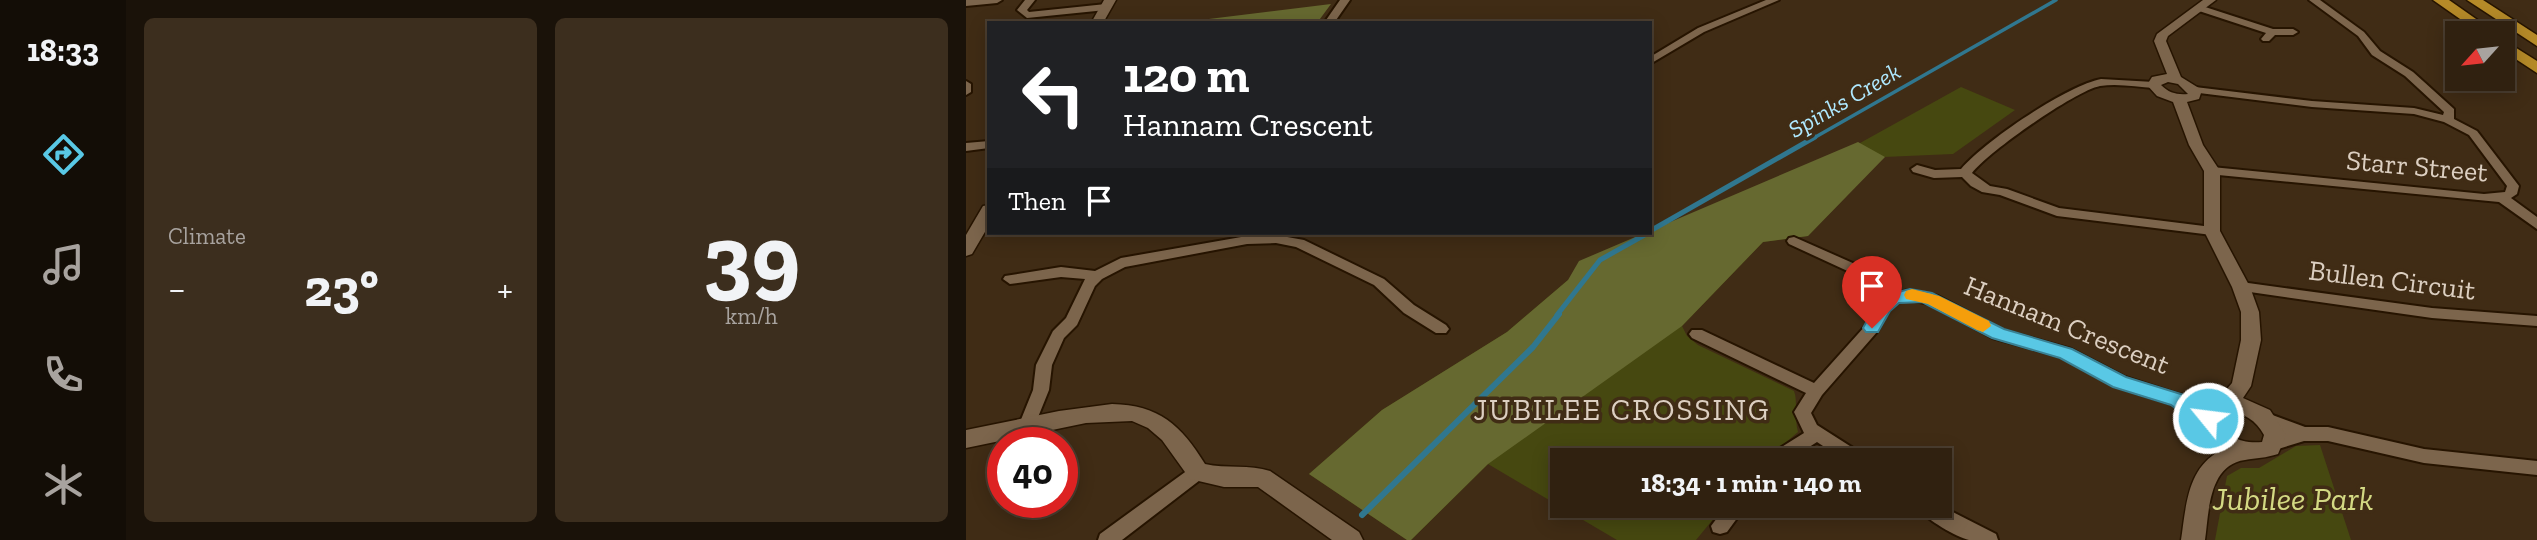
<!DOCTYPE html>
<html lang="en">
<head>
<meta charset="utf-8">
<style>
  :root { --surface:#302110; --page:#3c2e1e; --text:#f1f3f6; --muted:#a8a39f; --line:#4b3e30; --accent:#59c8e5 }
  body { margin:0; font-family:"Zilla Slab",serif; background:var(--page); color:var(--text); height:100vh; display:flex; flex-direction:column; font-size:26px; white-space:nowrap }
  * { box-sizing:border-box; margin:0 }
  p { font-size:23px; color:var(--muted) }
  .icon { flex:none; width:38px; height:38px; fill:none; stroke:currentColor; stroke-width:2; stroke-linecap:round; stroke-linejoin:round }
  .map { position:relative; flex:1; overflow:hidden }
  .sheet { display:flex; flex-direction:column; gap:18px; padding:18px; background:#1a1209; width:840px }
  .sheet>* { flex:none }
  .banner { position:absolute; left:21px; top:21px; width:665px; height:214px; border-radius:0px; box-shadow:0 4px 18px #0003,0 0 0 2px var(--line); background:#202124; color:#fff; overflow:hidden }
  .needle { width:46px; rotate:243deg }
  .controls { position:absolute; left:1479px; top:21px; display:grid; gap:14px }
  .controls a { display:grid; place-items:center; width:70px; height:70px; border-radius:0px; background:var(--surface); box-shadow:0 4px 18px #0003,0 0 0 2px var(--line); font-size:35px }
  .speed { position:absolute; left:21px; top:427px; display:flex; gap:14px; font-size:35px; font-weight:700; text-align:center }
  .speed>* { display:grid; place-content:center; width:91px; height:91px; border-radius:50%; background:var(--surface); box-shadow:0 4px 18px #0003,0 0 0 2px var(--line); line-height:1 }
  .speed .limit { border:10px solid #d22; background:#fff; color:#111 }
  .pin { position:absolute; display:grid; place-items:center; width:60px; height:60px; color:#fff; margin:-72px -30px; border-radius:50% 50% 50% 0; rotate:-45deg; box-shadow:0 0 7px #0007 }
  .pin .icon { rotate:45deg }
  .me { position:absolute; width:77px; margin:-38px; rotate:299deg; stroke-linejoin:round; filter:drop-shadow(0 0 5px #0008) }
  .turn { display:flex; align-items:center; gap:24px; height:147px; padding:0 21px; font-size:32px }
  .turn .icon { width:91px; height:91px; stroke-width:2.5 }
  .turn b { display:block; font-size:49px; line-height:60px }
  .then { display:flex; align-items:center; height:66px; padding:0 21px; background:#0003; gap:14px; font-size:26px }
  .big { font-size:52px; font-weight:800; line-height:1.1 }
  .sheet .widget { flex:1; display:flex; flex-direction:column; justify-content:center; gap:10px; min-width:0; padding:0 24px; border-radius:10px; background:var(--page) }
  .sheet .dial { align-items:center; gap:0 }
  .dial b { font-size:91px; line-height:1 }
  .heat { display:flex; justify-content:space-between; align-items:center; font-size:38px; direction:ltr }
  .sheet .tiles { flex:1; display:grid; gap:18px; grid-template-columns:repeat(2,1fr) }
  .trip { position:absolute; left:584px; top:448px; width:402px; height:70px; border-radius:0px; background:var(--surface); box-shadow:0 4px 18px #0003,0 0 0 2px var(--line); font-weight:800; line-height:70px; text-align:center }
  main { display:flex; flex:1; min-height:0 }
  .menu { display:flex; flex-direction:column; width:126px; justify-content:space-around; align-items:center; background:#130d06; color:var(--muted) }
  .menu .icon { width:49px; height:49px }
  .menu .active { color:var(--accent) }
  .menu b { font-size:32px; color:var(--text) }
  .map>svg:first-child { display:block }
  .green { fill:#464810 }
  .forest { fill:#666930 }
  .lines { fill:none; stroke-linecap:round; stroke-linejoin:round }
  .stream-far2 { stroke:#30778f; stroke-width:3.5 }
  .stream-far1 { stroke:#30778f; stroke-width:5 }
  .stream { stroke:#30778f; stroke-width:6 }
  .minor-casing { stroke:#261400; stroke-width:4 }
  .tertiary-casing { stroke:#261400; stroke-width:3 }
  .motorway-casing { stroke:#261400; stroke-width:3 }
  .minor { fill:#7c654c; fill-rule:evenodd }
  .tertiary { fill:#7c654c; fill-rule:evenodd }
  .motorway { fill:#b58a28; fill-rule:evenodd }
  .route { fill:#59c8e5; stroke:#3a8295; stroke-width:2 }
  .slow { fill:#f59e0b }
  .labels { text-anchor:middle; dominant-baseline:central; stroke-width:7; stroke-linejoin:round; paint-order:stroke }
  .far-water-label { font-size:24px; font-style:italic; fill:#afe9ff; stroke:#402c15 }
  .street-label { font-size:28px; fill:#dccfc1; stroke:#402c15 }
  .neighbourhood-label { font-size:30px; letter-spacing:2px; fill:#dccfc1; stroke:#402c15 }
  .near-park-label { font-size:33px; font-style:italic; fill:#d3d983; stroke:#402c15 }
</style>
</head>
<body>
<main>
<nav class="menu">
<b>18:33</b>
<svg class="icon active" aria-label="directions" viewBox="0 0 24 24"><path d="M12 3l9 9-9 9-9-9zM9 14v-3h6M13 9l2 2-2 2"/></svg>
<svg class="icon" aria-label="music" viewBox="0 0 24 24"><path d="M9 18V5l10-2v13"/><circle cx="6" cy="18" r="3"/><circle cx="16" cy="16" r="3"/></svg>
<svg class="icon" aria-label="phone" viewBox="0 0 24 24"><path d="M5 4h4l2 5-3 2q2 4 5 5l2-3 5 2v4C11 20 4 13 5 4z"/></svg>
<svg class="icon" aria-label="climate" viewBox="0 0 24 24"><path d="M12 3v18M4 7l16 10M4 17L20 7"/></svg>
</nav>
<section class="sheet">
<div class="tiles">
<div class="widget"><p>Climate</p>
<div class="heat"><a>−</a><b class="big">23°</b><a>+</a></div>
</div>
<div class="widget dial"><b>39</b><p>km/h</p></div>
</div>
</section>
<div class="map">
<svg width="1571" height="540" viewBox="0 0 1571 540">
  <rect width="100%" height="100%" fill="#402c15"/>
  <path class="green" d="M995 87 1049 110 987 154 918 157 842 236 797 242 716 326 721 336 732 345 828 391C832 401 828 418 832 432L799 460H597V506H758L730 540H651L522 464 445 540H441L343 474 416 410 541 332 602 280 625 292Z
    M1354 445 1385 540H1249L1261 476 1275 468H1293L1330 446Z"/>
  <path class="forest" d="M365 4 351 23H210Z
    M892 142 919 157 842 236 797 242 716 326 522 464 445 540H441L343 474 416 410 541 332 602 280 613 261Z"/>
  <g class="lines">
    <path class="stream-far2" d="M846 139 1090 0"/>
    <path class="stream-far1" d="M684 231 849 137
      M591 315 634 260 682 233"/>
    <path class="stream" d="M396 515 567 347 593 314"/>
    <defs>
      <path id="minor" d="M0 0H36L31 3 0 6Z
        M59 0H69L61 10 63 12 140 4 145 7 140 10 61 18 51 10Z
        M374 0H384L368 23H358Z
        M800 0H813L738 32 684 64V57L732 28Z
        M1343 0H1354L1398 32 1414 51 1447 72 1488 109V119L1511 131 1553 186 1551 194 1545 198 1571 217V229L1533 202 1242 174 1240 171 1242 168 1246 167 1518 194 1539 192 1541 186 1503 135 1478 122 1448 114 1346 107 1225 92 1224 90 1229 87 1346 101 1448 108 1477 115 1478 112 1439 76 1406 55 1392 36Z
        M1233 5 1307 29H1327L1332 32 1327 35H1309L1303 41H1297L1295 39 1300 33 1230 10 1228 8Z
        M1135 79 1188 82 1193 85 1188 88C1171 87 1152 83 1134 86 1109 91 1022 152 1006 173L1024 186 1041 189 1093 208 1246 227 1251 228 1253 231 1251 234 1246 235 1091 216 1034 195 1016 192 1005 186 996 177 968 178 947 172 945 169 951 165 969 170 995 169C1019 141 1100 86 1135 79Z
        M0 81 5 84V92L0 95Z
        M23 141V148L0 151V143Z
        M310 235 338 240 418 279 448 305 480 325 483 329 480 333H470L438 313 408 285 330 247 310 243 281 244 159 267 136 279 129 286 111 325 98 338 86 365 83 390 66 432 60 434 54 432 52 427 67 390 70 365 87 331 100 318 119 279 95 277 44 284 37 279 39 276 95 267 129 271 155 258 281 236Z
        M828 237 898 268 931 292 944 290 972 296 1037 330 1105 349 1159 377 1212 394 1249 400 1255 401 1257 406 1255 411 1249 412 1212 406 1148 386 1095 357 1027 338 963 304 944 300 932 302 923 310 911 332 856 395 845 413 851 425 898 455 901 460H878L851 442 823 460H800L803 455 838 433 828 412 840 393 726 338 723 334 726 330H736L848 383 900 325 912 303 918 298 888 274 823 244 821 241 823 238Z
        M1275 282 1466 308 1571 316V326L1466 318 1270 290 1268 287Z
        M1301 413 1339 427H1362L1458 449 1571 461V475L1458 463 1362 441H1338L1309 450 1303 448 1300 443 1303 438 1318 433 1295 425 1293 420 1295 415Z
        M232 465 238 467 241 472 238 477 156 540H132L134 534 226 467Z
        M760 506H780L761 532 754 534 747 532 745 526Z
        M951 506H975L1030 534 1032 540C1024 540 1012 540 1003 540 990 537 957 518 951 506Z"/>
      <path id="tertiary" d="M138 0H150L137 23H125Z
        M1237 0H1250L1202 36 1200 41 1215 77 1236 90 1233 99 1221 102 1237 145 1254 171V231L1284 287 1293 312 1295 340 1285 386 1277 398 1304 410 1320 435 1312 454C1300 458 1290 458 1279 460 1242 465 1243 513 1239 540H1215C1220 507 1221 468 1254 451L1241 439 1233 424V413L1242 400 1254 397 1266 383 1275 340V312L1266 287 1238 231V171L1223 145 1207 102 1191 96 1181 85 1186 77 1201 74 1188 41 1191 34ZM1202 82 1212 84 1222 94C1211 95 1203 93 1195 85ZM1261 411C1278 413 1290 420 1298 435L1296 442C1276 444 1256 437 1254 415Z
        M23 205V225L6 254 0 256V235L17 206Z
        M146 404C193 405 215 425 239 464 260 469 284 464 304 471L393 532 397 540H366L292 487H258L224 479 196 440 182 428 166 421 120 423 0 448V430L93 411Z"/>
      <path id="motorway" d="M1467 0H1483L1530 33H1514Z
        M1501 0H1517L1571 35V46Z
        M1536 39 1571 61V73L1536 50Z"/>
    </defs>
    <use href="#minor" class="minor-casing"/>
    <use href="#tertiary" class="tertiary-casing"/>
    <use href="#motorway" class="motorway-casing"/>
    <use href="#minor" class="minor"/>
    <use href="#tertiary" class="tertiary"/>
    <use href="#motorway" class="motorway"/>
  </g>
  <path class="route" d="M944 289 966 293 1038 329 1106 349 1160 377 1218 395 1240 411 1249 413 1253 424 1250 429 1243 432 1236 429 1205 405 1147 387 1094 358 1026 338 956 302 933 303 924 311 912 332H900L897 328C911 302 915 295 944 289Z"/>
  <path class="slow" d="M946 289 973 296 1023 321 1025 326 1017 332 1011 330 962 304 940 299 938 295 940 291Z"/>
  <g class="labels">
    <g class="far-water-label">
      <text transform="translate(878 100) rotate(-30)">Spinks Creek</text>
    </g>
    <g class="street-label">
      <text transform="translate(1451 166) rotate(5)">Starr Street</text>
      <text transform="translate(1426 280) rotate(7)">Bullen Circuit</text>
      <text transform="translate(1101 325) rotate(22)">Hannam Crescent</text>
    </g>
    <g class="neighbourhood-label">
      <text x="656" y="410">JUBILEE CROSSING</text>
    </g>
    <g class="near-park-label">
      <text x="1327" y="498">Jubilee Park</text>
    </g>
  </g>
</svg>
<div class="controls">
<a><svg class="needle" viewBox="-14 -14 28 28"><path d="M0-13l5 13h-10z" fill="#e53935"/><path d="M0 13l5-13h-10z" fill="#a8a39f"/></svg></a>
</div>
<div class="speed"><div class="limit">40</div></div>
<div class="pin" style="left:906px;top:328px;background:#d93025"><svg class="icon" aria-label="arrive" viewBox="0 0 24 24"><path d="M6 21V4h12l-3 4 3 4H6"/></svg></div>
<svg class="me" style="left:1242px;top:418px" viewBox="-20 -20 40 40"><circle r="17" fill="#59c8e5" stroke="#fff" stroke-width="3"/><path d="M0-11L8 9 0 5-8 9z" fill="#fff"/></svg>
<div class="trip">18:34 · 1 min · 140 m</div>
<div class="banner">
<div class="turn"><svg class="icon" aria-label="left" viewBox="0 0 24 24"><path d="M17 20v-9H6M10 6l-5 5 5 5"/></svg><div><b>120 m</b>Hannam Crescent</div></div>
<div class="then">Then<svg class="icon" aria-label="arrive" viewBox="0 0 24 24"><path d="M6 21V4h12l-3 4 3 4H6"/></svg></div>
</div>
</div>
</main>
</body>
</html>
